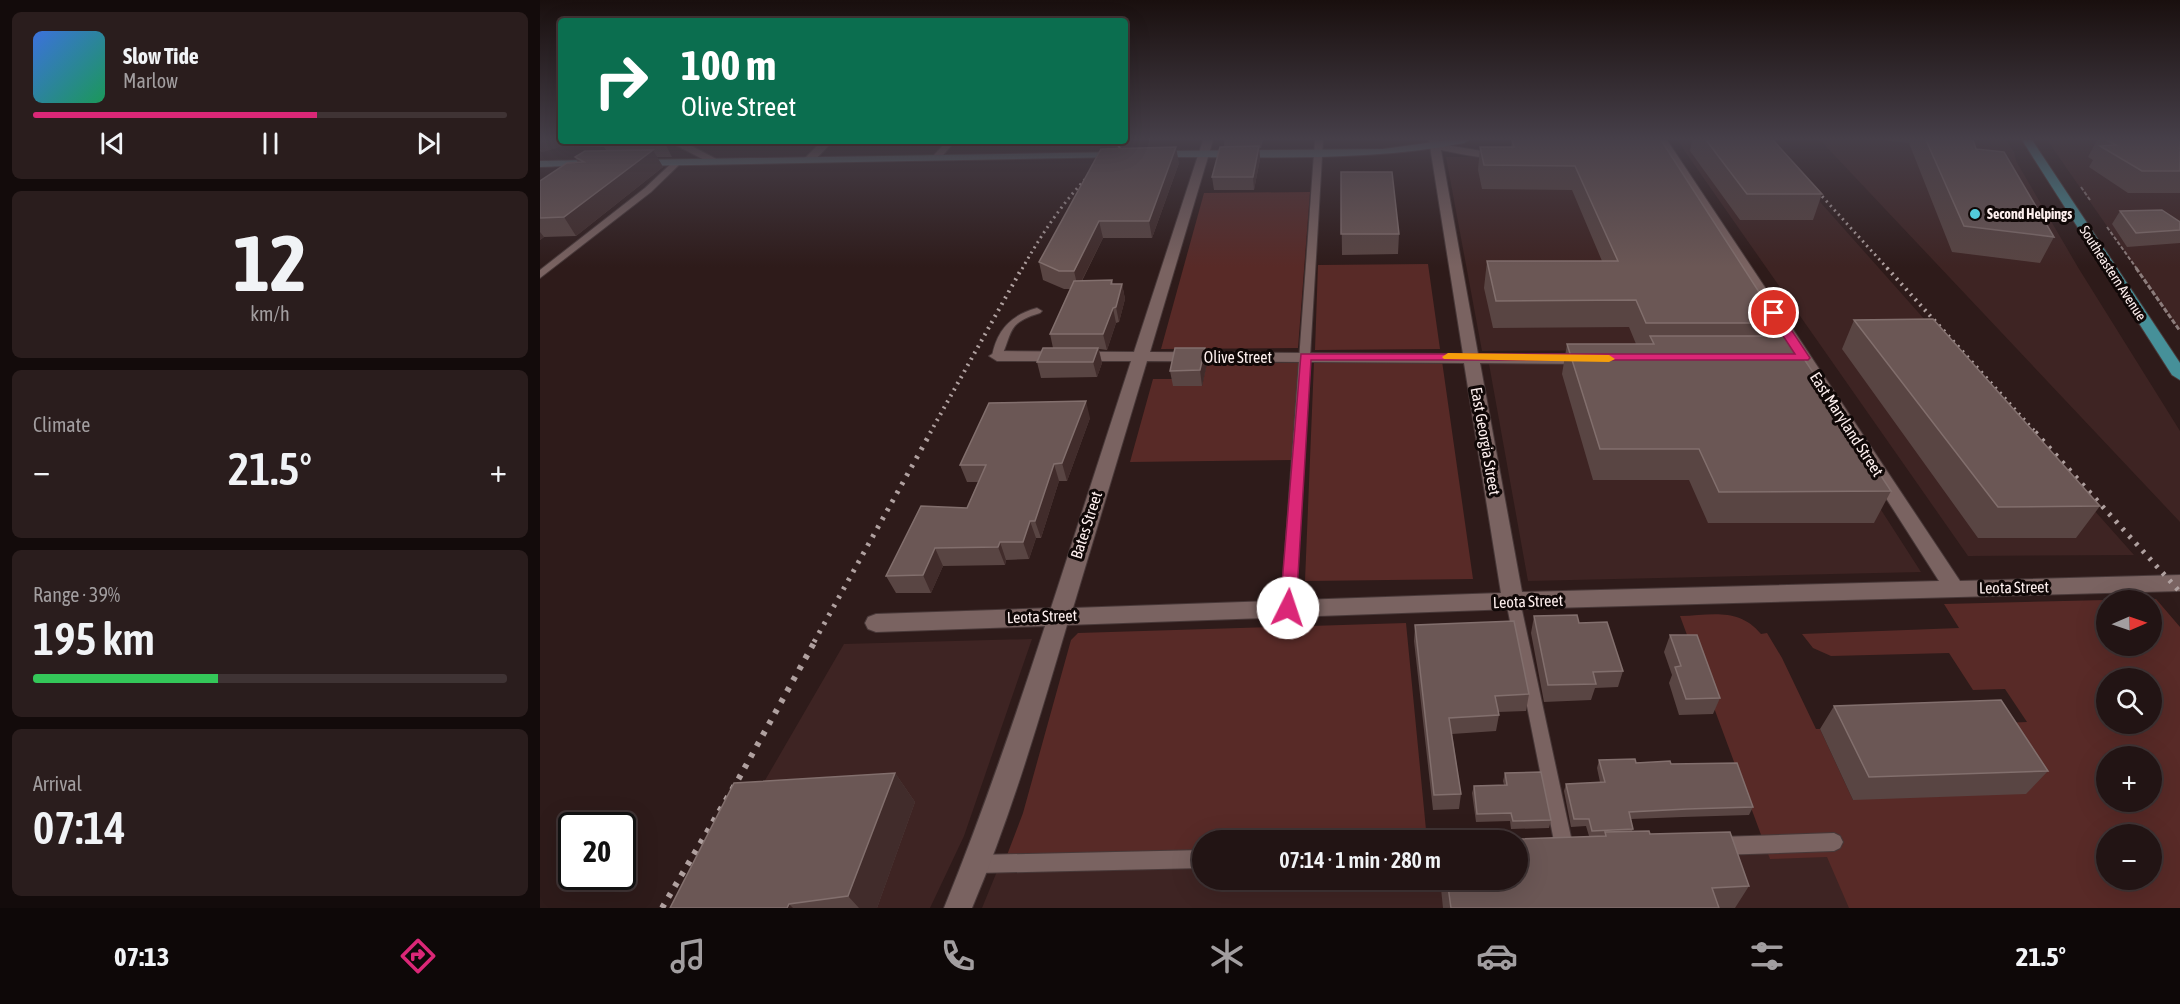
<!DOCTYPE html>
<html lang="en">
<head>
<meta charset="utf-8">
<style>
  :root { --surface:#221414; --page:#2a1d1d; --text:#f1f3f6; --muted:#a29ea0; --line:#3f3334; --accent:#db2777 }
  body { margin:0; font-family:"Asap Condensed",sans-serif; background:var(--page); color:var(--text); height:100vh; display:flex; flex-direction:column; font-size:22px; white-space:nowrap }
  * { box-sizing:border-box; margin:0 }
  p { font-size:20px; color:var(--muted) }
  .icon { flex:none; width:33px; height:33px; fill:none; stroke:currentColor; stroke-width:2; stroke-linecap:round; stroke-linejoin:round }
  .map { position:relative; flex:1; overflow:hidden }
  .sheet { display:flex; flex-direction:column; gap:12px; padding:12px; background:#130b0b; width:540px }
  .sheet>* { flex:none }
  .hud { position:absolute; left:18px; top:18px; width:570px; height:126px; border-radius:6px; box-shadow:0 6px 24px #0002,0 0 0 2px var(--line); background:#0b6e4f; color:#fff; overflow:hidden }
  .needle { width:39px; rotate:88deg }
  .tools { position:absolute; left:1556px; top:590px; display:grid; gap:12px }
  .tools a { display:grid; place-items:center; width:66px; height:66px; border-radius:50%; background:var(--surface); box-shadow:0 6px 24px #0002,0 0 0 2px var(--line); font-size:30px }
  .speed { position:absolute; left:18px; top:812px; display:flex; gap:12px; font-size:30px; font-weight:700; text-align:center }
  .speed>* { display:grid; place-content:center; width:78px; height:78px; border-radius:50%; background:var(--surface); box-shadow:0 6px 24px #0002,0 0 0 2px var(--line); line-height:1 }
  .speed .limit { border:3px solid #111; border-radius:9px; background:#fff; color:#111 }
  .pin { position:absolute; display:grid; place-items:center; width:51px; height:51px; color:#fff; margin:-26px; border:3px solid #fff; border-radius:50%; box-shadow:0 2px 6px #0007 }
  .me { position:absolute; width:66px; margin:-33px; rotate:4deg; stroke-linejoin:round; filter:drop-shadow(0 0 4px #0008) }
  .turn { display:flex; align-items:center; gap:21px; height:126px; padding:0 24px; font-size:27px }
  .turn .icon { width:78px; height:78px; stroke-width:2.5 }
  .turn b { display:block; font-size:42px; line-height:51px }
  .big { font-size:45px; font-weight:600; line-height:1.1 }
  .sheet .widget { flex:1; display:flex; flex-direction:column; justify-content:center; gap:9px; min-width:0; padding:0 21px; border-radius:9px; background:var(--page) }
  .sheet .dial { align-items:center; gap:0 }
  .dial b { font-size:78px; line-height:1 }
  .song { display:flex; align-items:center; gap:18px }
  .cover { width:72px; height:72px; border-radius:9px; background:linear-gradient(135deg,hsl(220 70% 55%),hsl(150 70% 35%)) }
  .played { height:6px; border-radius:3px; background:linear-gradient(90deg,var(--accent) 60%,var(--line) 60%) }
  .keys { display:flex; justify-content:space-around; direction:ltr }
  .heat { display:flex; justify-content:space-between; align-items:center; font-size:33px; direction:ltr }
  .charge { height:9px; border-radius:4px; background:linear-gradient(90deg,#34c759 39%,var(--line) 0) }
  .trip { position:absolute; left:652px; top:830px; width:336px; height:60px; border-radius:30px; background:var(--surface); box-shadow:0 6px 24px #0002,0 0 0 2px var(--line); font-weight:600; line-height:60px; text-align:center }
  .tabs { display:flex; height:96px; justify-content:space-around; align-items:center; background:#0e0808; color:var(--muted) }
  .tabs .icon { width:42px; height:42px }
  .tabs .current { color:var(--accent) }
  .tabs b { font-size:27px; color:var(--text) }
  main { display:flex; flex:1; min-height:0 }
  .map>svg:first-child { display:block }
  .built { fill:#3e2423 }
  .green { fill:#582a27; fill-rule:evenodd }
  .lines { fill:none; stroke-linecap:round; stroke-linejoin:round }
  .lane-casing { stroke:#483838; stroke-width:2 }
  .street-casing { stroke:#483838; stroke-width:2 }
  .secondary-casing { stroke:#483838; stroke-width:2 }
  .primary-casing { stroke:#483838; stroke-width:2 }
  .path-far1 { stroke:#8c7c7b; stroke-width:2; stroke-dasharray:4 2; stroke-linecap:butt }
  .path { stroke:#8c7c7b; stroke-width:3; stroke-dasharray:5 2; stroke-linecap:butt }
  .lane { fill:#7a6361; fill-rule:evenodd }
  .street { fill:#7a6361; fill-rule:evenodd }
  .secondary { fill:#607a7d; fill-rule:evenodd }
  .primary { fill:#469099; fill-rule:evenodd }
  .rail-far3 { stroke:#b0a1a0; stroke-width:3; stroke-dasharray:2 4; stroke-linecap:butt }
  .rail-far2 { stroke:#b0a1a0; stroke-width:4; stroke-dasharray:2 5; stroke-linecap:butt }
  .rail-far1 { stroke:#b0a1a0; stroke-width:5; stroke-dasharray:3 7; stroke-linecap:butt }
  .rail { stroke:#b0a1a0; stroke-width:6; stroke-dasharray:4.5 8; stroke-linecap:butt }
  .wall { fill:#594543 }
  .shaded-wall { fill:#412c2b }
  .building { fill:#6b5755; stroke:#826f6d; stroke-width:1.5 }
  .route { fill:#db2777; stroke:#8e194d; stroke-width:1.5 }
  .slow { fill:#f59e0b }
  .poi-dot { fill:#53cbdb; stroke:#100807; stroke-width:2 }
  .labels { text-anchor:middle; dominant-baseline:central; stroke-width:6; stroke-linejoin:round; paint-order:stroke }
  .far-poi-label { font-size:14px; font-weight:bold; fill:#fdefee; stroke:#100807; text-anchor:start }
  .far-street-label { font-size:14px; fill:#fdefee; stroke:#100807 }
  .street-label { font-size:16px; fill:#fdefee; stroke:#100807 }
</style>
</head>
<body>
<main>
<section class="sheet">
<div class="widget">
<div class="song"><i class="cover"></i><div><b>Slow Tide</b><p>Marlow</p></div></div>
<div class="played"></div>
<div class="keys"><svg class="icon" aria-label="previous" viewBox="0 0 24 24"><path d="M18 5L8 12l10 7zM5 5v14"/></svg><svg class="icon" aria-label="pause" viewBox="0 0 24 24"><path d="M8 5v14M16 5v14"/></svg><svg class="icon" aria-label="next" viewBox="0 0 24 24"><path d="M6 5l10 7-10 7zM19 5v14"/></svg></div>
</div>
<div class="widget dial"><b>12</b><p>km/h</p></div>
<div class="widget"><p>Climate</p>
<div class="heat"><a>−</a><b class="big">21.5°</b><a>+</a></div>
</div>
<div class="widget"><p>Range · 39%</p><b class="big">195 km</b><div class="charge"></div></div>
<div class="widget"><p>Arrival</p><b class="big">07:14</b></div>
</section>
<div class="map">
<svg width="1640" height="908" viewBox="0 0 1640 908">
  <rect width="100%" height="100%" fill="#2e1b1a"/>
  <path class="built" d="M1137 140H1225L1594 555 1428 556Z
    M1280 140H1466L1474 152 1476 161 1539 269 1640 431V522Z
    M1507 140H1629L1640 146V331Z
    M906 157H1120L1240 350 942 351Z
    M1246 362 1381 572 988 581 949 364Z
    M492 639 424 836 390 908H151L304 644Z
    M1294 842 1324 908H442L460 864 663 858V879H978Z"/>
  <path class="green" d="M770 192 758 348 621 349 664 193Z
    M888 264 900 349 775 350 778 265Z
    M902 361 933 579 765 581 774 362Z
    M667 363H760L754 460 590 462 613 379H635L634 386H662Z
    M1616 599 1640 627V908H1309L1287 857 1230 859 1140 616C1171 615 1199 607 1221 634L1227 633 1242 658 1276 729H1280L1313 800 1441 724 1487 722 1465 689 1433 690 1409 653 1291 656 1273 648 1262 634 1419 628 1404 604 1566 600V645H1611V600H1585ZM1566 678H1611V723H1566ZM1566 756H1611V801H1566ZM1566 834H1611V879H1566Z
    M866 623 887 840H663V858L464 863 483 813 531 640 538 633Z"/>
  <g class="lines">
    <defs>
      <path id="lane" d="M775 140H783L755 608 753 612 748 614 743 612 741 608Z
        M149 141H158L148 149H142V145Z
        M407 141H415L399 160H393V156Z
        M135 160 142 162 111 192 0 278V270L105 188Z
        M497 308 502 311 500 313C467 323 473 331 461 358H453L452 356C457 330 471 315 497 308Z
        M973 595 978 597 980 601 1034 851 1031 857 1025 860 1019 857 1016 851 966 601 968 597Z
        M1294 833 1300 836 1303 842 1300 848 1294 851 1179 855 1173 852 1170 846 1173 840 1179 837Z
        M663 850V868L437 873 431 870 428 864 431 858 437 855Z"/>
      <path id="street" d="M663 140H673L610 352 923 354 889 140H899L900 144 942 151 968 152V156C946 161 923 154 901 150L938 354H1049L1057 359 1049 364 940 363 982 592 1399 581 1117 140H1127L1420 581 1640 575V591L973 609 527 625C499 720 471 816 432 908H404C442 815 474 721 505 626L336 632 328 629 325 623 328 617 336 614 511 608 591 361H457L449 356 457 351 594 352ZM607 361 924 363 961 593 533 608Z
        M128 141H142L182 162 180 164H172Z
        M282 141H293L273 162H265V158Z"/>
      <path id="secondary" d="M908 140H929L924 143C823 163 717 156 614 157L608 154 614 151 843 149Z
        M580 152 584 153V157L95 166 89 163 95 160Z
        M49 160 53 161V165L0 167V161Z"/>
      <path id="primary" d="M1482 140H1492L1640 363V380L1632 375Z"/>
    </defs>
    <use href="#lane" class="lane-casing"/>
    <use href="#street" class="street-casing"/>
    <use href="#secondary" class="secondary-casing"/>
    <use href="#primary" class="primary-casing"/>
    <path class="path-far1" d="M1541 187 1550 200
      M1567 227 1597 269"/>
    <path class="path" d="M1596 268 1640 331"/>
    <use href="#lane" class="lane"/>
    <use href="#street" class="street"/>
    <use href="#secondary" class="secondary"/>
    <use href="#primary" class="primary"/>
    <path class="rail-far3" d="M1270 183 1348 269
      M482 269C511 217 541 177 588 140"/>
    <path class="rail-far2" d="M1347 268 1496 433
      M390 433 482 268"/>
    <path class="rail-far1" d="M1495 432 1640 592
      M274 642 391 432"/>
    <path class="rail" d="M122 908 199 778 275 641"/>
  </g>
  <path class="wall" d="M0 140H21V141H122L125 143 132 157H117L123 167 36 236 4 237 0 240V181L38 163 35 157 66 150 64 147 22 146 2 152 0 151Z
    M684 140H723L721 148H719L720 159 714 190H674L672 177 684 146Z
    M972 140H1121L1239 323 1234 336 1351 491 1334 523H1168L1149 480H1053L1022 374 1027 344H1096L1089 327 953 328 944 288 947 261H1062L1032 190 942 189 938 170 940 147H971Z
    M1152 140H1233L1282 194 1273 220H1200L1150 151Z
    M1342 140H1433L1436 149 1514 237 1500 263 1412 252 1369 143Z
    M1555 140H1640V193H1588L1549 167 1553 160 1548 157 1557 140Z
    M639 163 612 238H563L542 281 572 280 573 284H582L585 299 579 322 576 323 567 350 559 349 562 363 557 377 501 378 497 362 513 348 510 334 530 289H524L503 280 499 262Z
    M801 172 859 234 858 254 802 255Z
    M1580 211 1640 222V243L1587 247 1572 224Z
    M1314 320 1560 506 1536 538H1438L1302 349Z
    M667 363 662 386H633L630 371Z
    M550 418 527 481H519L501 538H496L489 559 466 560 465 565 403 566 391 593H356L346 576 427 508 438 482H427L420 465Z
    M994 616 1039 623 1083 671 1078 687 1055 688 1051 700 1004 702 991 633Z
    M875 625 989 694 986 711 958 712 959 715 956 731 912 734 921 794 919 809 893 810 874 641Z
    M1130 635 1180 698 1173 714 1139 715 1129 683 1132 675 1124 652Z
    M1294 706 1508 771 1486 794 1313 800 1280 729Z
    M1059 760 1131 764 1213 807 1209 815 1143 817 1091 819 1093 829 1092 831 1110 834 1209 886 1195 908H903L900 879H978L1049 836 1046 826 1031 827 1024 791 1026 784 1060 782 1057 768Z
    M355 773 375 802 337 908H130Z
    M965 773 1011 820 1009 828 971 829 970 821 936 822 932 793 934 786 964 785 963 781Z"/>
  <path class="shaded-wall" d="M0 140H19L22 146 2 152 0 149Z
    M719 146 720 159 714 190 713 177Z
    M636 147 639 163 612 238 609 221Z
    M113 150 123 167 36 236 24 217Z
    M559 221 563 238 538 288 534 271Z
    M0 232 4 237 0 240Z
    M582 284 585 299 579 322 576 307Z
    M573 308 576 323 567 350 563 334Z
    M558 348 562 363 557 377 553 362Z
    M665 348 667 363 662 386 660 370Z
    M546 401 550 418 527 481 522 463Z
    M514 464 519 481 501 538 495 521Z
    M490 521 496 538 489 559 483 542Z
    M460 542 466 560 465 565 458 547Z
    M395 548 403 566 391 593 383 575Z
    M355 773 375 802 337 908H319L308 896Z
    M249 904 253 908H247Z"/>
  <path class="building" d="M972 140H1121L1239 323H1106L1096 300 956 301 947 261H1078L1035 166 944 165 940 147H974Z
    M1166 140H1233L1282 194H1207Z
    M1386 140H1433L1436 149 1464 152 1514 237 1424 226Z
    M1566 140H1640V171H1602L1560 146 1576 145Z
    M66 141H122L125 143H62Z
    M719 146 713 177H672L680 147Z
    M636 147 609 221H559L534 271H519L499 262 561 149Z
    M113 150 24 217 0 218V181L27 163 44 162 35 157 45 151Z
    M801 172H852L859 234H801Z
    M1622 210 1640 222V230L1596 233 1580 211Z
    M572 280 571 284H582L576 307 573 308 563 334H510L534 281Z
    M1393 319 1560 506 1458 507 1314 320Z
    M1110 336H1249L1351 491 1179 492 1159 449H1060L1027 344H1114Z
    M503 348H558L553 362H497Z
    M635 348H665L660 370 630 371Z
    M546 401 522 463 514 464 495 521H490L483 542H460L458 547 395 548 383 575 346 576 381 506 427 508 446 465H420L449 403Z
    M1037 615 1039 623 1067 622 1083 671 1053 672 1056 684 1008 685 994 616Z
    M974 621 989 694 955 696 959 715 909 718 921 794 894 795 875 625Z
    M1130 635H1157L1180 698 1146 699 1135 667 1141 666Z
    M1461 700 1508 771 1329 777 1294 706Z
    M1095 759 1096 763 1130 761 1131 764 1197 763 1213 807 1147 809 1089 812 1093 829 1052 831 1049 819H1034L1026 784 1065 782 1059 760Z
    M1001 772 1011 820 973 821 971 813 937 814 934 786 967 785 965 773Z
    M355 773 308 896 249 904 247 908H130L194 783Z
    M1109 831 1110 834 1190 832 1209 886 1172 888 1179 908H911L907 879H978V840H945L1066 836 1065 832Z"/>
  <linearGradient id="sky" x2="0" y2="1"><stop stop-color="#190f0e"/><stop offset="0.52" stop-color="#463f49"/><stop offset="1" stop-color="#463f49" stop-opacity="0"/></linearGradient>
  <rect width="1640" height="267" fill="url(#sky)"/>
  <path class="route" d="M1234 309 1238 310 1270 358 1268 360H771L756 608 754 613 748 615 742 613 740 608 761 354H1255L1228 313Z"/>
  <path class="slow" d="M908 353 1069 355 1075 359 1069 362 904 359 902 357Z"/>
  <circle class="poi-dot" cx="1435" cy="214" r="6"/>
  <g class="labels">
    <g class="far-poi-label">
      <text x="1447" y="214">Second Helpings</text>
    </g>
    <g class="far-street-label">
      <text transform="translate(1573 273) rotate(57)">Southeastern Avenue</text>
    </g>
    <g class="street-label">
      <text x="698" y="357">Olive Street</text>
      <text transform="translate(1307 424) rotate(57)">East Maryland Street</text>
      <text transform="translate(946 441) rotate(80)">East Georgia Street</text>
      <text transform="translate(546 525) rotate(-72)">Bates Street</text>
      <text transform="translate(1474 587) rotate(-1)">Leota Street</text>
      <text transform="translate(988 601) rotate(-2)">Leota Street</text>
      <text transform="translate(502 616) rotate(-2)">Leota Street</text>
    </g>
  </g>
</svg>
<div class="tools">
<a><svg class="needle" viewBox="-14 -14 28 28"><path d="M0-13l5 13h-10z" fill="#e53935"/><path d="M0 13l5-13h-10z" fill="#a29ea0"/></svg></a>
<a><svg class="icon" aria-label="search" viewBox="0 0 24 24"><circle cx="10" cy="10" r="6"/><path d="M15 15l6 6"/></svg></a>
<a>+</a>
<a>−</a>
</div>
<div class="speed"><div class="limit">20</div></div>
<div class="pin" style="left:1234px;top:313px;background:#d93025"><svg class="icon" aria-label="arrive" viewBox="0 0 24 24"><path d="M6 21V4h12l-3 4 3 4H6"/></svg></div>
<svg class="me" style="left:748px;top:608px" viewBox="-20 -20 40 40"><circle r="19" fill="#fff"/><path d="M0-13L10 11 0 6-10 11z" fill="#db2777"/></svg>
<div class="trip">07:14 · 1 min · 280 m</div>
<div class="hud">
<div class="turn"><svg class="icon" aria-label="right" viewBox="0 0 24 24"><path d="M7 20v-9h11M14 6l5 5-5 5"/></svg><div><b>100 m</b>Olive Street</div></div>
</div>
</div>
</main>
<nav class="tabs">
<b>07:13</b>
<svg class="icon current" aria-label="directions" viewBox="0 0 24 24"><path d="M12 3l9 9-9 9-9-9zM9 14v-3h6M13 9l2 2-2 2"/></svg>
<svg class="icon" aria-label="music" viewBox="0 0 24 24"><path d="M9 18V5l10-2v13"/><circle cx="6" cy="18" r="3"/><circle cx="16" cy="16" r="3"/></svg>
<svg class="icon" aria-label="phone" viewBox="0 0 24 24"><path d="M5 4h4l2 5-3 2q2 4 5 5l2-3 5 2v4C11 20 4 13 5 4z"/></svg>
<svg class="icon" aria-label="climate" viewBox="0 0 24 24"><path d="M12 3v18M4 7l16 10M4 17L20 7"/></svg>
<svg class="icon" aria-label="car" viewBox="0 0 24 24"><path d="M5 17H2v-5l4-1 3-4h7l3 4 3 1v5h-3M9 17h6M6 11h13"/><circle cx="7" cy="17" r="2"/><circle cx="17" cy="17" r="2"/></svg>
<svg class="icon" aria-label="filters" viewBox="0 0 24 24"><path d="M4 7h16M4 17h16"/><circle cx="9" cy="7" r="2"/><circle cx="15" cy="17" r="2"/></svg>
<b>21.5°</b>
</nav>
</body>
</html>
